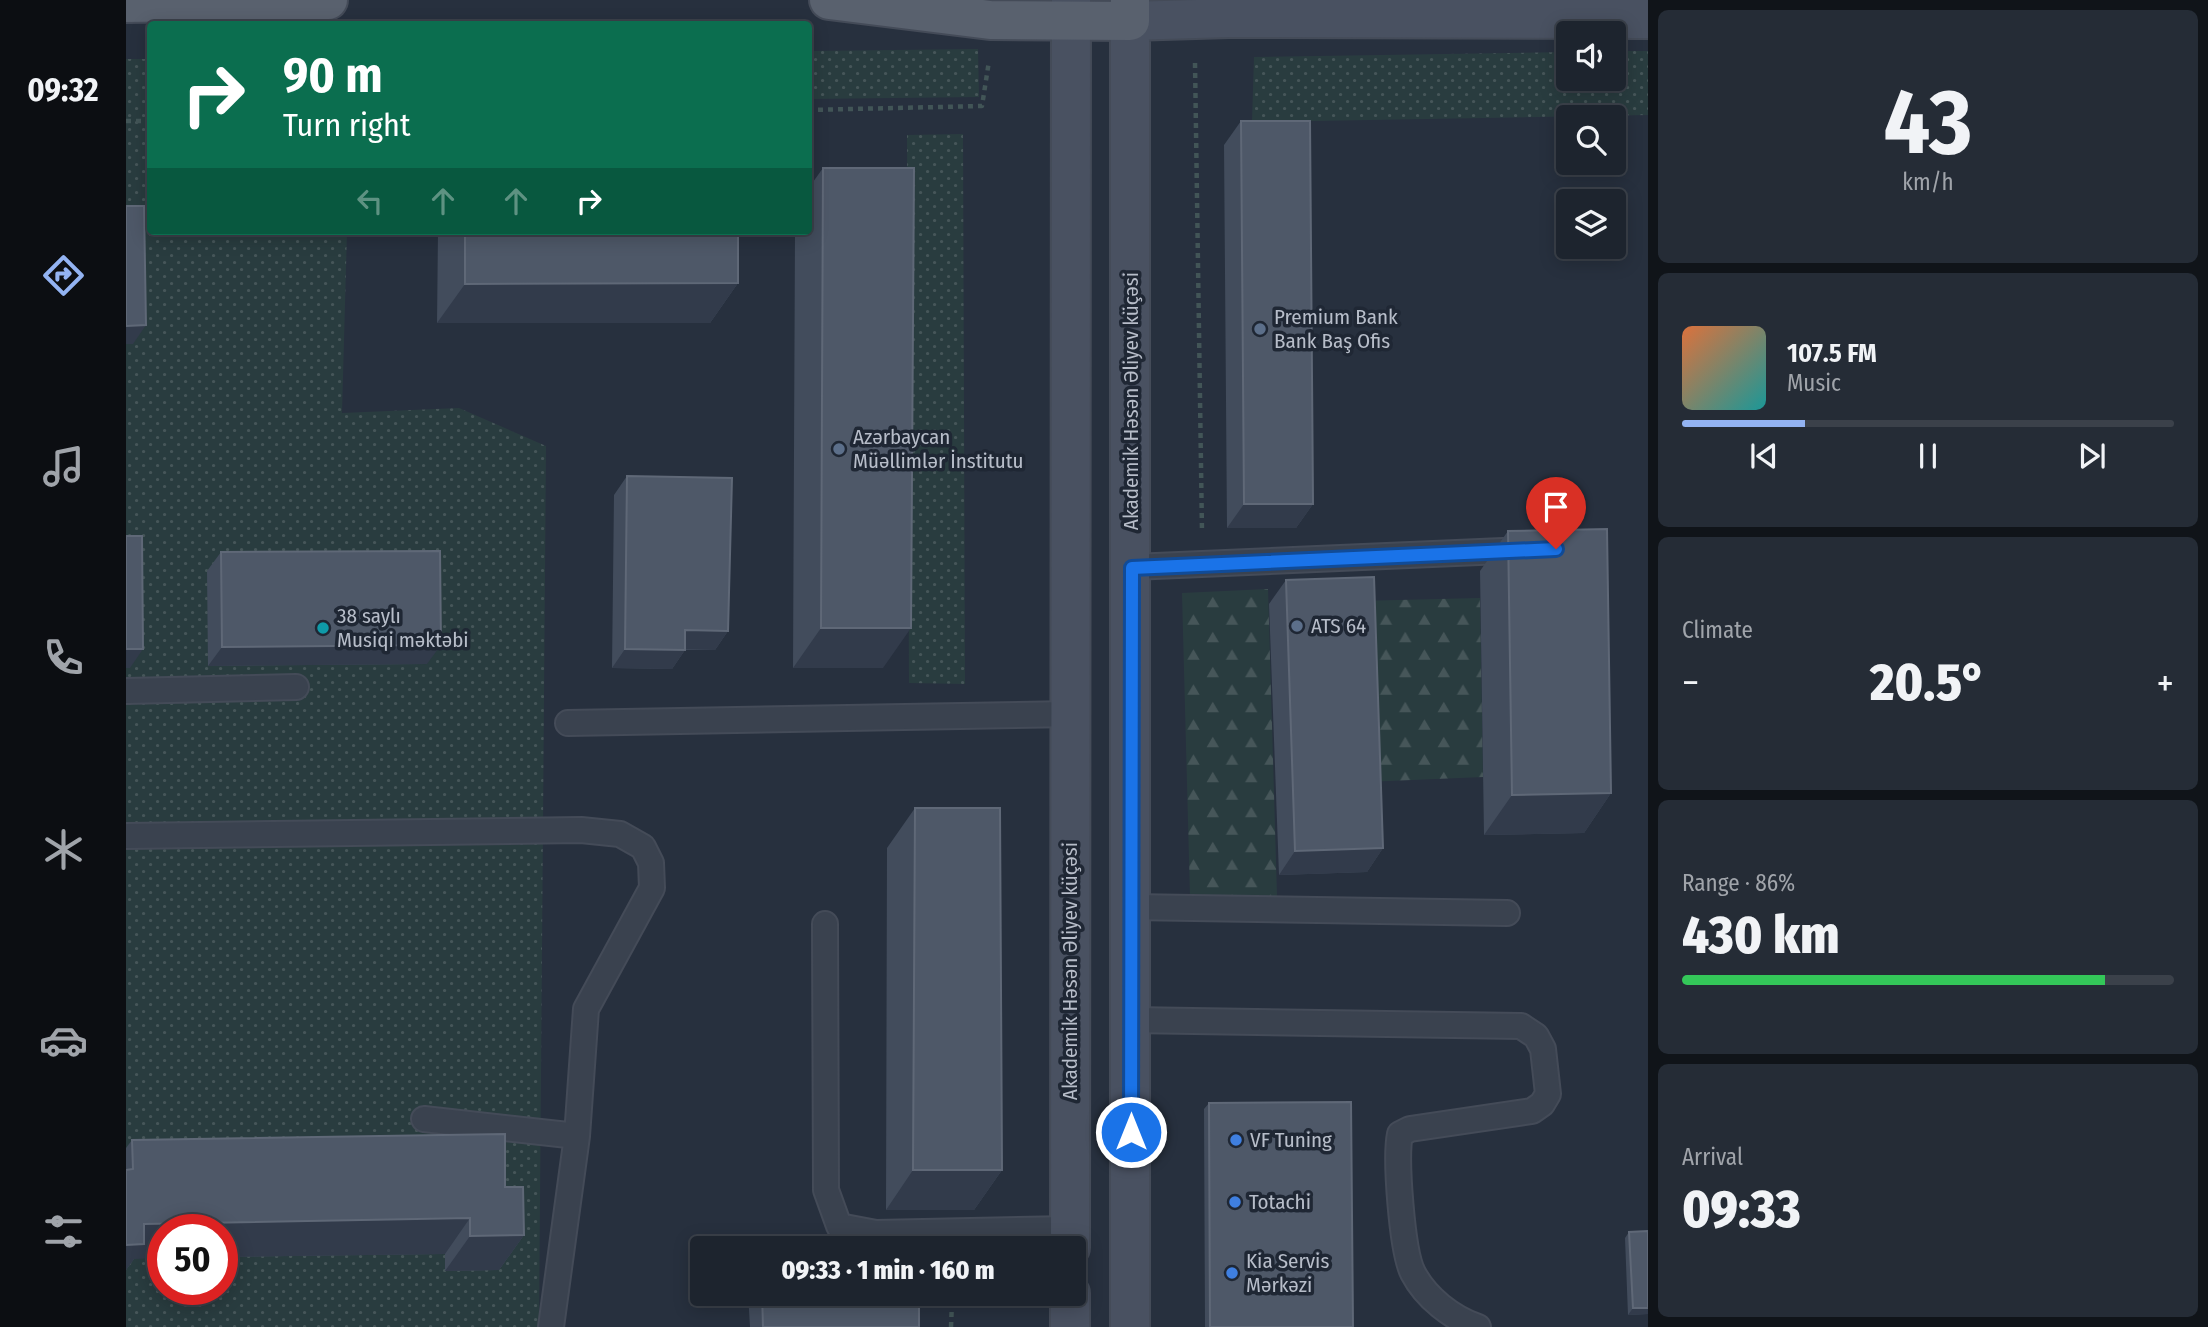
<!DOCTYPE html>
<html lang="en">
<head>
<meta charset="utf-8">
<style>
  :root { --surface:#1d242e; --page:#252c36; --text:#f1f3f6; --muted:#a0a4aa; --line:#3b414a; --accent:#93b3f2 }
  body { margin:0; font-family:"Fira Sans Condensed",sans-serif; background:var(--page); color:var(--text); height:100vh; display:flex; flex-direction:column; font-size:26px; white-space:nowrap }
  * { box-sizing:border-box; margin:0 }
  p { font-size:23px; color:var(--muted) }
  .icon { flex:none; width:38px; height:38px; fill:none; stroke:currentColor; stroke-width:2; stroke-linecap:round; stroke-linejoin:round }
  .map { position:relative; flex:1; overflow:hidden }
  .sheet { display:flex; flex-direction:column; gap:10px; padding:10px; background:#101419; width:560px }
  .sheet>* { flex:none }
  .hud { position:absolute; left:21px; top:21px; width:665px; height:214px; border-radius:7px; box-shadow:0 4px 18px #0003,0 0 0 2px var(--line); background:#0b6e4f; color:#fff; overflow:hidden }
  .controls { position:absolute; left:1430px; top:21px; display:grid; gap:14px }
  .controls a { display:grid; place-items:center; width:70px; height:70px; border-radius:7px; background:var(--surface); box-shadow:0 4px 18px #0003,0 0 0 2px var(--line); font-size:35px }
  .speed { position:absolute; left:21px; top:1214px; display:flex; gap:14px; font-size:35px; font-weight:700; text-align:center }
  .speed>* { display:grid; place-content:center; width:91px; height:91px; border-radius:50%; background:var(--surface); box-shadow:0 4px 18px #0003,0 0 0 2px var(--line); line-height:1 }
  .speed .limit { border:10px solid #d22; background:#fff; color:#111 }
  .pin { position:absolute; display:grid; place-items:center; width:60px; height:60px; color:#fff; margin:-72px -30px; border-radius:50% 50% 50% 0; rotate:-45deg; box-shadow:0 0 7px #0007 }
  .pin .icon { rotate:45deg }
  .me { position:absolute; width:77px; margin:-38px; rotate:0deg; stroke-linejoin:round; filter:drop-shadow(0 0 5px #0008) }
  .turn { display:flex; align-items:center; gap:24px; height:147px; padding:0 21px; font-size:32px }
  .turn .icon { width:91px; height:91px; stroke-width:2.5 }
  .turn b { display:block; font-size:49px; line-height:60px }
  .lanes { display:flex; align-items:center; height:66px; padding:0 21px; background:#0003; justify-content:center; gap:35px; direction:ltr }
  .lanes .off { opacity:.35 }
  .big { font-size:52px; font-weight:800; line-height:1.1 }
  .sheet .tile { flex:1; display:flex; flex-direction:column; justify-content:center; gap:10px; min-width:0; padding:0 24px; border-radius:10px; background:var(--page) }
  .sheet .dial { align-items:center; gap:0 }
  .dial b { font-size:91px; line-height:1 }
  .song { display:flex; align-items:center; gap:21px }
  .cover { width:84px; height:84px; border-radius:10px; background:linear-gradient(135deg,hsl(20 70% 55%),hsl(180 70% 35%)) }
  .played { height:7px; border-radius:4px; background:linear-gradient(90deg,var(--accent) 25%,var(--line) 25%) }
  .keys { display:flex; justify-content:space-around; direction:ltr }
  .heat { display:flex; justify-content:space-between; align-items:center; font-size:38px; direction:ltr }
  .charge { height:10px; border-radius:5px; background:linear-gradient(90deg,#34c759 86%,var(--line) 0) }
  .trip { position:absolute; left:564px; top:1236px; width:396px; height:70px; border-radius:7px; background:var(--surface); box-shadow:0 4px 18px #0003,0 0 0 2px var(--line); font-weight:800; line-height:70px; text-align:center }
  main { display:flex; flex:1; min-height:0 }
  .tab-bar { display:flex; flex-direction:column; width:126px; justify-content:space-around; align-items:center; background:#0c0e12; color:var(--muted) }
  .tab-bar .icon { width:49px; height:49px }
  .tab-bar .active { color:var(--accent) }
  .tab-bar b { font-size:32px; color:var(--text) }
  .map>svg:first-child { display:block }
  .grass { fill:url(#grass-dots); fill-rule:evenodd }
  .forest { fill:url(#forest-firs) }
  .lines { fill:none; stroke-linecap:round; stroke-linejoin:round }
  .lane-casing { stroke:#444b58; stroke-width:28 }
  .secondary-casing { stroke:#444b58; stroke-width:42 }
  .primary-casing { stroke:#444b58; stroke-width:42 }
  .path { stroke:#425557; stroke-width:4.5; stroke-dasharray:5 5; stroke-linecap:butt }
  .lane { stroke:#3a424f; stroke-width:24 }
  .secondary { stroke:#495161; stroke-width:38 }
  .primary { stroke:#59616e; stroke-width:38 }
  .wall { fill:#424c5c }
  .shaded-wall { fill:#323b4b }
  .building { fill:#4e5868; stroke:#5f6877; stroke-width:2 }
  .route-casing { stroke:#114b97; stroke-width:18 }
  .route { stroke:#1a73e8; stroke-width:12 }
  .service-dot { fill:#5c6f8a; stroke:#1f2734; stroke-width:2.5 }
  .culture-dot { fill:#0f9aa8; stroke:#1f2734; stroke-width:2.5 }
  .shop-dot { fill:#3f7fe0; stroke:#1f2734; stroke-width:2.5 }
  .labels { text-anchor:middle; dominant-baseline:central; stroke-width:7; stroke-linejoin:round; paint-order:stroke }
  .poi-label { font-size:21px; fill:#b7bdc9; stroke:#1f2734; text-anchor:start }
  .street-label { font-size:21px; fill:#b7bdc9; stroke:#1f2734 }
</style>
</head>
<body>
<main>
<nav class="tab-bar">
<b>09:32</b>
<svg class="icon active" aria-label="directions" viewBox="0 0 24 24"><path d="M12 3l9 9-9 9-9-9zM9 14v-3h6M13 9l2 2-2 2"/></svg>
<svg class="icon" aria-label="music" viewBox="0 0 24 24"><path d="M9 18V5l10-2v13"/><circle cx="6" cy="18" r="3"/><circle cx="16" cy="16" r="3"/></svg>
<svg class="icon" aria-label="phone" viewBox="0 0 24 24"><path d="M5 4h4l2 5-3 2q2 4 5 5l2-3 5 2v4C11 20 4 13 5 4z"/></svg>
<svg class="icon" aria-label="climate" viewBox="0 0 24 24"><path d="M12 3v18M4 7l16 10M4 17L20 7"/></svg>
<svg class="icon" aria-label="car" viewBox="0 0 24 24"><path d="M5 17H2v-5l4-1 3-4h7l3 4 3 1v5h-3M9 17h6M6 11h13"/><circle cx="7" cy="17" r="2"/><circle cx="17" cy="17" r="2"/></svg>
<svg class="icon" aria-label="filters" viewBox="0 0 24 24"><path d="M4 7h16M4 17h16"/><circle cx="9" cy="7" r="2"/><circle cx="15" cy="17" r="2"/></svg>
</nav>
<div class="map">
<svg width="1522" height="1327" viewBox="0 0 1522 1327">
  <defs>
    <pattern id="grass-dots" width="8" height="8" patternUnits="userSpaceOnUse" patternTransform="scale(1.75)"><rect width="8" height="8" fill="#293c3f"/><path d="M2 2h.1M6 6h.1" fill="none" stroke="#465659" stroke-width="1.8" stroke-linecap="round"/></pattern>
    <pattern id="forest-firs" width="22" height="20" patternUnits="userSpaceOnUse" patternTransform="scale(1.75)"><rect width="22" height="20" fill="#293c3f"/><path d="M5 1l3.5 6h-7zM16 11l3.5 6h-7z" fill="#465659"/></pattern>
  </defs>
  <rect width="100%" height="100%" fill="#27303e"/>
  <path class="grass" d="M852 49 853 97 683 99V51Z
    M1488 51H1522V115L1126 122 1128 57 1442 52V79H1488Z
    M0 59H24V231H221L216 413 333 408 420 446 413 1327H0ZM37 1230H96V1290H37Z
    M837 134 839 684 783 683 781 135Z"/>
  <path class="forest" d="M1142 589 1151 896H1064L1056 593Z
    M1354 598 1357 777 1238 782 1231 601Z"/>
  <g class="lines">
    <defs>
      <path id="lane" d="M1006 567 1400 550
        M0 691 170 687
        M442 723 945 714
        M0 836 455 830 494 834 517 847 525 863 526 888 460 1009 451 1136 425 1327
        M1005 907 1381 913
        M699 924 700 1190 713 1226 750 1233 944 1229
        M1005 1020 1395 1026 1410 1036 1417 1049 1422 1094 1416 1104 1406 1111 1284 1129 1274 1134C1269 1158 1276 1252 1287 1273 1300 1298 1326 1318 1352 1327
        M298 1119 451 1136"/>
      <path id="secondary" d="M944 1248 945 0
        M944 1293V1327
        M1004 1327V21L1103 18 1522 19"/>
      <path id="primary" d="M703 0 864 20 1004 21V0
        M0 3 202 0"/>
    </defs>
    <use href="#lane" class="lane-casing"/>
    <use href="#secondary" class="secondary-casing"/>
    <use href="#primary" class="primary-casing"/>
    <path class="path" d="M1069 63 1076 532
      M682 110 856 106 863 61
      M0 121H24
      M825 1327 826 1302"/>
    <use href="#lane" class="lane"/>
    <use href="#secondary" class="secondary"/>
    <use href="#primary" class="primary"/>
  </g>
  <path class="wall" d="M1115 121 1187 504 1170 528H1101L1098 145Z
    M697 168 757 668H667L669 231H682V189Z
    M312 231H612V283L584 323H311Z
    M501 476 602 631 589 650H559L546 669 486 668 488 495Z
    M1382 531 1485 793 1458 833 1358 835 1354 571Z
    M95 552 301 664 82 666 81 571Z
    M1160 580 1257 848 1241 872 1153 875 1143 604Z
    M789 808 876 1170 848 1210H760L761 848Z
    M1083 1103 1227 1327H1079L1078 1109Z
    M6 1140 379 1187 398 1235 373 1270 319 1271V1254L96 1257V1230L8 1259 0 1270V1148Z
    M1522 1231V1314L1502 1315 1499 1238 1503 1232Z
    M622 1293H793V1327H624Z"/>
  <path class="shaded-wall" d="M612 283 584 323H311L339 284Z
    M20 325 7 344H0V326Z
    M1118 504H1187L1170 528H1101Z
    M695 628H785L757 668H667Z
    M559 630 602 631 589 650 546 649Z
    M315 645 301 664 82 666 96 647Z
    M0 649H17L4 668H0Z
    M499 649 559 650 546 669 486 668Z
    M1485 793 1458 833 1358 835 1386 795Z
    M1257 848 1241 872 1153 875 1169 851Z
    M787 1170H876L848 1210H760Z
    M344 1218 319 1254 96 1257V1230H37V1258L8 1259 0 1270V1245L18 1224Z
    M398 1235 373 1270 319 1271 344 1236Z
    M1507 1308H1522V1314L1502 1315Z"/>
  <path class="building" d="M1115 121H1184L1187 504H1118Z
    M697 168H788L785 628H695Z
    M0 206H18L20 325 0 326Z
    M339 231H612V283L339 284Z
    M501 476 606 478 602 631 559 630V650L499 649Z
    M1481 529 1485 793 1386 795 1382 531Z
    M0 536H16L17 649H0Z
    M314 551 315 645 96 647 95 552Z
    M1248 577 1257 848 1169 851 1160 580Z
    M789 808H874L876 1170H787Z
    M1225 1102 1227 1327H1084L1083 1103Z
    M379 1134V1187H397L398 1235 344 1236V1218L18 1224V1244L0 1245V1170L7 1169 6 1140Z
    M1522 1231V1308H1507L1503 1232Z
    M636 1293H793V1327H637Z"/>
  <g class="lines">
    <defs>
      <path id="route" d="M1005 1132 1006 568 1430 549"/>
    </defs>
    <use href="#route" class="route-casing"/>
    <use href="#route" class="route"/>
  </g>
  <g class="service-dot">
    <circle cx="1134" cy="329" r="7"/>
    <circle cx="713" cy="449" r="7"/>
    <circle cx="1171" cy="626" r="7"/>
  </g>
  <circle class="culture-dot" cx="197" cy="628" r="7"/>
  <g class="shop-dot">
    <circle cx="1110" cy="1140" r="7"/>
    <circle cx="1109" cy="1202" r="7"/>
    <circle cx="1106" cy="1273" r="7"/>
  </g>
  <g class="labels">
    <g class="poi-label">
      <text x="1148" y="317">Premium Bank<tspan x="1148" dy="24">Bank Baş Ofis</tspan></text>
      <text x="727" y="437">Azərbaycan<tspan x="727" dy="24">Müəllimlər İnstitutu</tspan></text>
      <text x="211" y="616">38 saylı<tspan x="211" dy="24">Musiqi məktəbi</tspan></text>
      <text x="1185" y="626">ATS 64</text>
      <text x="1124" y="1140">VF Tuning</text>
      <text x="1123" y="1202">Totachi</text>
      <text x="1120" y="1261">Kia Servis<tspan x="1120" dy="24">Mərkəzi</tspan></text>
    </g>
    <g class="street-label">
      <text transform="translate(1005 401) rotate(-90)">Akademik Həsən Əliyev küçəsi</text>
      <text transform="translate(944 971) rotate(-90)">Akademik Həsən Əliyev küçəsi</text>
    </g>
  </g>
</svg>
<div class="controls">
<a><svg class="icon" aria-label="sound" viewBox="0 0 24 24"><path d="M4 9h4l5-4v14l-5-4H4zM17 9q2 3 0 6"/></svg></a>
<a><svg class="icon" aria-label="search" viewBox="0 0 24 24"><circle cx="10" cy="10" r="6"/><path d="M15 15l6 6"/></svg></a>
<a><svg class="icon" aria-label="layers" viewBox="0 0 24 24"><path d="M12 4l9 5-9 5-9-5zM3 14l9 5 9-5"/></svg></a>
</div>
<div class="speed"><div class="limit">50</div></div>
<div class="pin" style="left:1430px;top:549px;background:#d93025"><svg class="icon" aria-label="arrive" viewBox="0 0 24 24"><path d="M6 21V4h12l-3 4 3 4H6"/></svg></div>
<svg class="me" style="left:1005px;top:1132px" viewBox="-20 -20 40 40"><circle r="17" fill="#1a73e8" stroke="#fff" stroke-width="3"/><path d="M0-11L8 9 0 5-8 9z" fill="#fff"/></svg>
<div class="trip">09:33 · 1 min · 160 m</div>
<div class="hud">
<div class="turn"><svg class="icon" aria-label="right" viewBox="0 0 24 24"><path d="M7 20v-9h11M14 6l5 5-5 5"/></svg><div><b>90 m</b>Turn right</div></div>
<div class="lanes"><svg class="icon off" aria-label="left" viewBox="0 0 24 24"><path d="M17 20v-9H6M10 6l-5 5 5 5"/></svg><svg class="icon off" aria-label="ahead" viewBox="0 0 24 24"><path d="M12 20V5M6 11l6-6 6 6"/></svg><svg class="icon off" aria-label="ahead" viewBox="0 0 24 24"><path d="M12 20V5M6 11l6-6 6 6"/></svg><svg class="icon" aria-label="right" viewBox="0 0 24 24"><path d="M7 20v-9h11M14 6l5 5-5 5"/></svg></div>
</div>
</div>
<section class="sheet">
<div class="tile dial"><b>43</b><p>km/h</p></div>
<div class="tile">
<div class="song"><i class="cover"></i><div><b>107.5 FM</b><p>Music</p></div></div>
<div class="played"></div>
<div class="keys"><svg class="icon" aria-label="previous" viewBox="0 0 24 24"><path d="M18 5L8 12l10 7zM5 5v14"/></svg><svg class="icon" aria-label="pause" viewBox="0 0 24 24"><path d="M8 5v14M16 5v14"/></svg><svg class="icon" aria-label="next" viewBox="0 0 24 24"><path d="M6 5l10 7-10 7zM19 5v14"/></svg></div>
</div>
<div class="tile"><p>Climate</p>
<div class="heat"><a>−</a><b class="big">20.5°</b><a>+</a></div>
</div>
<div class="tile"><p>Range · 86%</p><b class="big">430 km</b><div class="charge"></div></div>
<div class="tile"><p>Arrival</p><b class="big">09:33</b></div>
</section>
</main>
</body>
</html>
